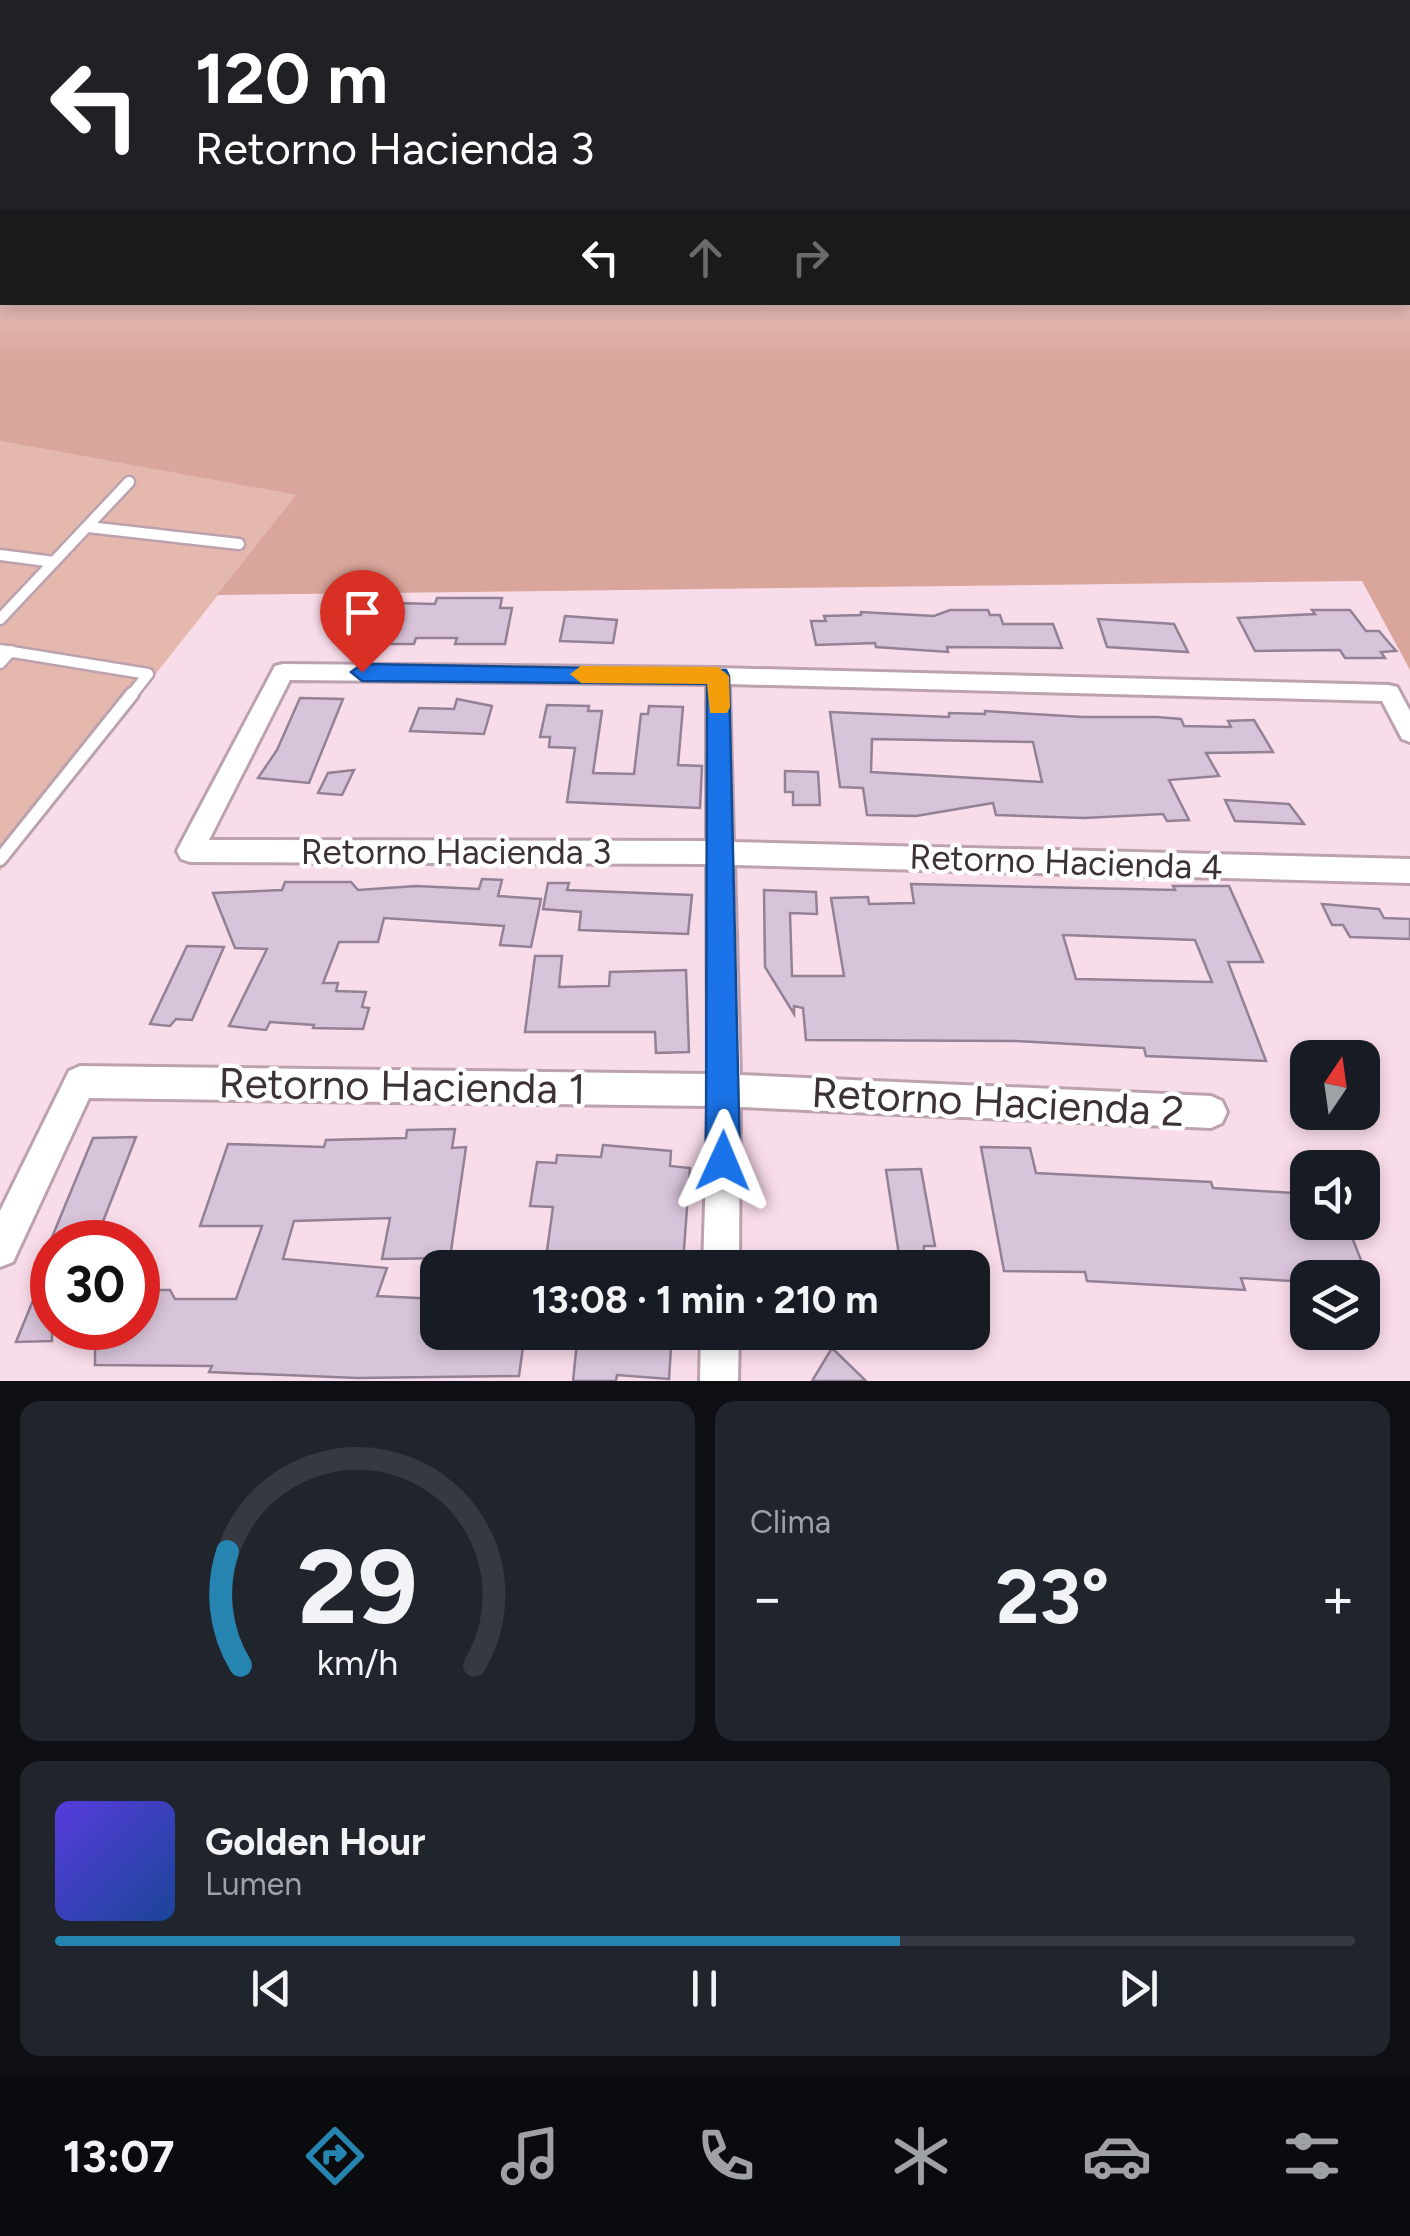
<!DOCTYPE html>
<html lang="es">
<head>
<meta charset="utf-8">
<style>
  :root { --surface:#171b24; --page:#20242c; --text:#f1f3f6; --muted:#9ea1a6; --line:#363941; --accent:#2585b0 }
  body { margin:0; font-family:Figtree,sans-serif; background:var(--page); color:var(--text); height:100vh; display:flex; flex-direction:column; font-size:38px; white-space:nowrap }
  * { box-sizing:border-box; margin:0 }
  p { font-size:32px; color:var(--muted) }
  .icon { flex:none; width:55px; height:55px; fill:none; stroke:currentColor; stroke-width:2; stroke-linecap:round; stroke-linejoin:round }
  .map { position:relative; height:1381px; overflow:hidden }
  .sheet { display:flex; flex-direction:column; gap:20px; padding:20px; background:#0d0f14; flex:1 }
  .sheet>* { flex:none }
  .hud { position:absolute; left:0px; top:0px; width:1410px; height:305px; box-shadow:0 5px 15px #0003; background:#202124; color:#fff; overflow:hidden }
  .needle { width:65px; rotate:13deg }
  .tools { position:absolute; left:1290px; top:1040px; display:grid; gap:20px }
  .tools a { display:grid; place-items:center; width:90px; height:90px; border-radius:20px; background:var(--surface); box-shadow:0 5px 15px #0003; font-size:50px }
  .speed { position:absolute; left:30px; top:1220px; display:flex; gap:20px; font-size:50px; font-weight:700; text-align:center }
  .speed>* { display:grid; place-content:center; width:130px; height:130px; border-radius:50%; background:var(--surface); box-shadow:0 5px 15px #0003; line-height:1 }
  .speed .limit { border:15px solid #d22; background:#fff; color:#111 }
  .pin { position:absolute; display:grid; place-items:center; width:85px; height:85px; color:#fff; margin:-102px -42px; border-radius:50% 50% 50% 0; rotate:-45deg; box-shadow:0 0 10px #0007 }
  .pin .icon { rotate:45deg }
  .me { position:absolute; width:110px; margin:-55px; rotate:1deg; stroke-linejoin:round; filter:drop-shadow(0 0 8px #0008) }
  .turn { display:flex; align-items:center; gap:35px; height:210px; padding:0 30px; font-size:45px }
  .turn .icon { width:130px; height:130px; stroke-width:2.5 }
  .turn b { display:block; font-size:70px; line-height:85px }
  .lanes { display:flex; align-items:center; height:95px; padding:0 30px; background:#0003; justify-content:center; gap:50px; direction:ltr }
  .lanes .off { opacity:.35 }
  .big { font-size:75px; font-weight:700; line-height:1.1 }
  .sheet .tile { flex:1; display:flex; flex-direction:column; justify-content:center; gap:15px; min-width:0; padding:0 35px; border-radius:20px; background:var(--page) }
  .sheet .dial { align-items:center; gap:0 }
  .dial svg { height:260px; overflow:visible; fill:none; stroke:var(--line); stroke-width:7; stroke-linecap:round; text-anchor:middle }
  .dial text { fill:var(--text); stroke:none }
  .song { display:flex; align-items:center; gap:30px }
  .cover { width:120px; height:120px; border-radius:15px; background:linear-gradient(135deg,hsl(250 70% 55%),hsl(220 70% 35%)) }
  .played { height:10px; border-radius:5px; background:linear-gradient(90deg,var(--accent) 65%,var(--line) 65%) }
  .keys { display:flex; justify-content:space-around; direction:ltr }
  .heat { display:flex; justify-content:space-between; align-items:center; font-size:55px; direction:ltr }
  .sheet .tiles { flex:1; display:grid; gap:20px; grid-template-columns:1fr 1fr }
  .tile:last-child { grid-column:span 2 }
  .trip { position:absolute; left:420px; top:1250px; width:570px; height:100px; border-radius:20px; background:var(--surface); box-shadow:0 5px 15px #0003; font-weight:700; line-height:100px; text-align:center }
  .tabs { display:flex; height:160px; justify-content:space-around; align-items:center; background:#090b0e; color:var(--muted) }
  .tabs .icon { width:70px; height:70px }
  .tabs .current { color:var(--accent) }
  .tabs b { font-size:45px; color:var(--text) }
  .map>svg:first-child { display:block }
  .green { fill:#e5b8ae }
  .forest { fill:#daa69b }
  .building { fill:#d8c4da; stroke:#938195; stroke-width:2.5; fill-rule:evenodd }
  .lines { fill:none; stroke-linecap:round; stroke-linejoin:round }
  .lane-far1-casing { stroke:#bca1af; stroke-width:15 }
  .lane-casing { stroke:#bca1af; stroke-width:18 }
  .street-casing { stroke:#bca1af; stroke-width:6 }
  .lane-far1 { stroke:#fff; stroke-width:10 }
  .lane { stroke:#fff; stroke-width:12 }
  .street { fill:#fff; fill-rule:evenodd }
  .route { fill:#1a73e8; stroke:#114b97; stroke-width:2.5 }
  .slow { fill:#f59e0b }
  .labels { text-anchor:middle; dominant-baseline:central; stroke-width:9; stroke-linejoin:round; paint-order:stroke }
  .street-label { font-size:35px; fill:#3c3137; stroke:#fff }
  .near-street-label { font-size:42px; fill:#3c3137; stroke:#fff }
</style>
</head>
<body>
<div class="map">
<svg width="1410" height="1381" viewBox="0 0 1410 1381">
  <rect width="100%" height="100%" fill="#f9dcea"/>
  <path class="green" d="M0 441 297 495 0 871Z"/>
  <path class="forest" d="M0 164 2 302H1408L1410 240V670L1362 581 217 595 296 495 0 441Z"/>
  <path class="building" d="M437 598H502L500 608H512L505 644H455L457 638H416L414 644H379L394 603 435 604Z
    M950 610H988L990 615H1000L1003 624H1053L1062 648 947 647 948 652 876 647 875 643 816 645 811 621H826L824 616 861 615V612L934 616Z
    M1312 610H1350L1366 631H1379L1396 651 1381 652 1385 658H1345L1340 650 1255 651 1238 618 1315 614Z
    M565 616 617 620 613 643 560 641Z
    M1098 619 1174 624 1188 652 1107 647Z
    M300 698 343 699 309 783 258 778 277 750Z
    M457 699 492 706 484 734 410 731 419 708 454 709Z
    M547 705 589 706 588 711H602L593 773 634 774 641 714H648L649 706 683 707 678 765 702 766 700 808 567 802 575 748 549 747 550 737H540Z
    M985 711 1083 717H1157L1181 719 1184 726 1231 727 1228 721 1254 720 1273 752 1206 753 1219 776 1169 780 1189 820 1167 821 1163 814 1084 818 996 815 993 803 916 816 867 815 863 788 840 787 830 712 949 717V713L985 714ZM872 739 1033 742 1042 782 871 772Z
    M354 770 342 795 318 793 328 773Z
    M785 771 818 772 820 805H793V792H785Z
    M1225 800 1289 804 1304 824 1235 821Z
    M482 879 502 880 498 896 541 899 531 947 500 945 504 926 384 918 378 942H339L323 983H338L336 991 366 992 362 1007 369 1008 363 1029 313 1028 314 1025 270 1022 266 1030 229 1026 267 949 235 948 213 893 282 890 285 882H351L358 890 416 886 479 889Z
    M548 883H569L567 890 692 895 688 934 579 930 581 912 543 909Z
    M911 884 1175 890 1173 886H1229L1263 962H1228L1266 1061 1146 1056 1144 1048 1016 1041 806 1040 803 1008 794 1006V1014L765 967 764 890 816 892 817 914 790 913 792 976H844L831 898 868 897 869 904 914 903ZM1063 935 1195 940 1212 982 1076 979Z
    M1322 904 1379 909 1384 918 1410 919V939L1350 937 1343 925H1332Z
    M187 946 224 947 192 1020 176 1019 170 1026 150 1024Z
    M535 956H562L559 987 609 986 610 972 686 970 689 1052 656 1053 655 1032H525Z
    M455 1129 452 1148 466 1147 450 1258 382 1259 390 1218 294 1221 283 1259 387 1268 377 1296 438 1299V1332H525L519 1376 358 1378 209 1372 212 1366 95 1365V1328H138V1290H170L175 1299H236L262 1226H200L228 1144 324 1147 326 1140 406 1138 407 1130Z
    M136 1137 95 1242H50L93 1138Z
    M603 1145 671 1151 670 1166 690 1168 683 1262 587 1253 546 1258 553 1207 530 1206 537 1162 556 1163 557 1155 601 1157Z
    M981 1147 1030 1148 1036 1173 1211 1182 1213 1188 1308 1194V1222H1346L1368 1278H1308V1282L1241 1278 1245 1290 1087 1281 1085 1272 1004 1271Z
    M921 1169 935 1246H924L923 1268H901L886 1170Z
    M52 1254V1341L16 1342Z
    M578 1332H672L669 1379 617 1375 616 1381H573Z
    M832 1348 866 1381H812Z"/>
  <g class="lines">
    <defs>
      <path id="lane-far1" d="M88 527 239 544
        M0 555 54 562
        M0 619 129 482
        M0 650 148 674 130 697
        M0 663 11 651"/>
      <path id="lane" d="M0 859 132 694"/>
      <path id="street" d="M1408 182H1410V189H1408Z
        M1410 240V248L1408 247V241Z
        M283 664 718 668 1389 685 1397 687 1410 711V742L1402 739 1382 701 729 684 733 842 1410 859V883L734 865 740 1075 1211 1096 1222 1101 1227 1112 1222 1123 1211 1128 740 1107 739 1268H703L708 1106 89 1098 13 1262 0 1267V1211L69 1071 80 1066 708 1074 707 864 190 862 181 859 177 851 181 843 275 666ZM290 680 707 684V841L209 840Z
        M701 1332H739L738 1381H700Z"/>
    </defs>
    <use href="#lane-far1" class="lane-far1-casing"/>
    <use href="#lane" class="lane-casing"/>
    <use href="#street" class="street-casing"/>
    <use href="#lane-far1" class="lane-far1"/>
    <use href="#lane" class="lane"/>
    <use href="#street" class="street"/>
  </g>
  <linearGradient id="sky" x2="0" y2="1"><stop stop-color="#85a0d0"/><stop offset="0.46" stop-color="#fceff6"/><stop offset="1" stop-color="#fceff6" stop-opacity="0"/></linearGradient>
  <rect width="1410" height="358" fill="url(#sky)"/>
  <path class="route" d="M362 664 726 670 729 676 740 1161 735 1173 723 1178 711 1173 706 1161 707 684 362 681 351 672Z"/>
  <path class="slow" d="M581 666 718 667 729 676 730 707 727 713H710L707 684 581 683 570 674Z"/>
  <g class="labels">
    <g class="street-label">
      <text x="456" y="852">Retorno Hacienda 3</text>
      <text transform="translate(1066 862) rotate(2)">Retorno Hacienda 4</text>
    </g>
    <g class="near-street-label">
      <text transform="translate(402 1086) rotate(1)">Retorno Hacienda 1</text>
      <text transform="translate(998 1102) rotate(3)">Retorno Hacienda 2</text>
    </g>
  </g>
</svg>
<div class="tools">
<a><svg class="needle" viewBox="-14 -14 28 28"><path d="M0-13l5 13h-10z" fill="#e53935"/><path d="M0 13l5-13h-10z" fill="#9ea1a6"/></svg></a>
<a><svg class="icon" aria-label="sound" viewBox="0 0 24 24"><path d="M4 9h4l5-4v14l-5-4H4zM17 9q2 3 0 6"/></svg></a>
<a><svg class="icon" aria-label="layers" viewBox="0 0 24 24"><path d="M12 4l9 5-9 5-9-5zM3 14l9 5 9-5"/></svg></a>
</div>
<div class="speed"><div class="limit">30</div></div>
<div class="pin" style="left:362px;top:672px;background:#d93025"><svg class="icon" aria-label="arrive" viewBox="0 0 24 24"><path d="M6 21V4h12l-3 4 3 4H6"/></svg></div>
<svg class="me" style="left:723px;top:1161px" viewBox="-20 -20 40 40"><path d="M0-17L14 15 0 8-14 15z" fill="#1a73e8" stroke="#fff" stroke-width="4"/></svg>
<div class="trip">13:08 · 1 min · 210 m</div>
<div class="hud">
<div class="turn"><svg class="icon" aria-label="left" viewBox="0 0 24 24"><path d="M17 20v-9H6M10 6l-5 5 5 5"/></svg><div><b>120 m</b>Retorno Hacienda 3</div></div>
<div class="lanes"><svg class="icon" aria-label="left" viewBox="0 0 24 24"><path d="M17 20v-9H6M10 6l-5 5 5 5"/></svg><svg class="icon off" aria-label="ahead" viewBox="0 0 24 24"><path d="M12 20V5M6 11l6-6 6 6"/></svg><svg class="icon off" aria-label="right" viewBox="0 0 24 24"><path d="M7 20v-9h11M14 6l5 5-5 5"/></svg></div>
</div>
</div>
<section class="sheet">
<div class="tiles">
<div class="tile dial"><svg viewBox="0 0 100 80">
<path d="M14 69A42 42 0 1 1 86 69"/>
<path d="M14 69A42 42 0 0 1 10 34" stroke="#2585b0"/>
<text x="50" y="56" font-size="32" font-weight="700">29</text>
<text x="50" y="72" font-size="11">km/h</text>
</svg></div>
<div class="tile"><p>Clima</p>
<div class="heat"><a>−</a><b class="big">23°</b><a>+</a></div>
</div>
<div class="tile">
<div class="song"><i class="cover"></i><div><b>Golden Hour</b><p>Lumen</p></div></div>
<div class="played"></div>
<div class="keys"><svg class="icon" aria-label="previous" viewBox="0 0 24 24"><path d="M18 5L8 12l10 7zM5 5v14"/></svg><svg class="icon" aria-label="pause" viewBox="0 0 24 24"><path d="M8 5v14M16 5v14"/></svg><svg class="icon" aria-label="next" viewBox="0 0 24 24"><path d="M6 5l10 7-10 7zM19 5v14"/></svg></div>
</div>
</div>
</section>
<nav class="tabs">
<b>13:07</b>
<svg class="icon current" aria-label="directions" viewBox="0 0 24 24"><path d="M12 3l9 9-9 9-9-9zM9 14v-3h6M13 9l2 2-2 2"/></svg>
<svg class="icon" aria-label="music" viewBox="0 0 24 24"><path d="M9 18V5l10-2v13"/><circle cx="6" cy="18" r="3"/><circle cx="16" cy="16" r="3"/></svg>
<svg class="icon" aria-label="phone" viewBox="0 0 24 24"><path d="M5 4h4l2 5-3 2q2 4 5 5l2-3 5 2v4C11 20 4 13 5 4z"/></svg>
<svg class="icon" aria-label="climate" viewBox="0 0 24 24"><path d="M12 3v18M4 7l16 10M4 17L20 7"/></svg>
<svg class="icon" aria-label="car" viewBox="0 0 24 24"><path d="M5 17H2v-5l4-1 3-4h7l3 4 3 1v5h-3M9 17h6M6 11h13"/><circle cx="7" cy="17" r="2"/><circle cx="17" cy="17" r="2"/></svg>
<svg class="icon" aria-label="filters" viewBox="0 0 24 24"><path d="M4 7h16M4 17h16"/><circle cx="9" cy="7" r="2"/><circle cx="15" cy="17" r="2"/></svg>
</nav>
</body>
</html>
